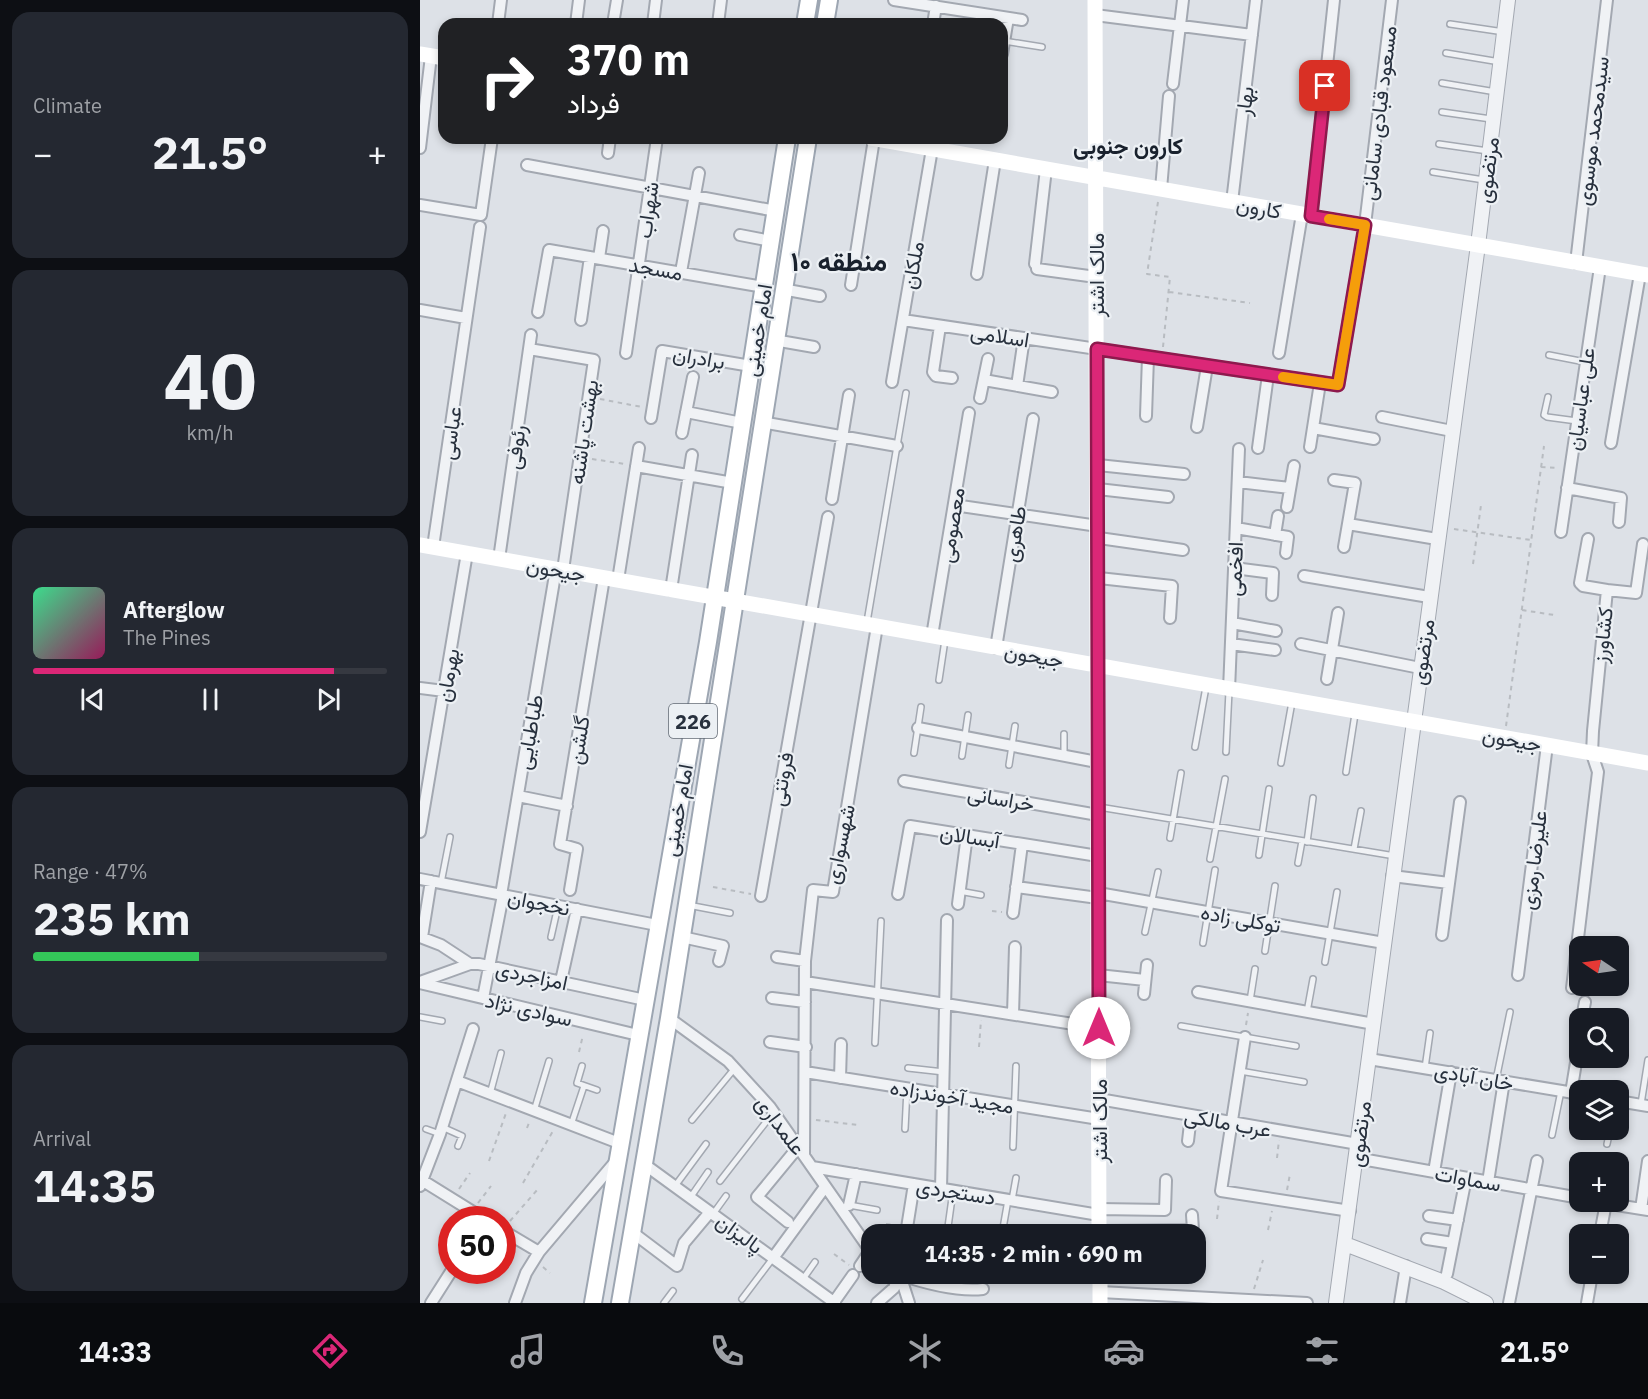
<!DOCTYPE html>
<html lang="en">
<head>
<meta charset="utf-8">
<style>
  :root { --surface:#171b24; --page:#242831; --text:#f1f3f6; --muted:#9ea1a6; --line:#363941; --accent:#db2777 }
  body { margin:0; font-family:"IBM Plex Sans",Vazirmatn,sans-serif; background:var(--page); color:var(--text); height:100vh; display:flex; flex-direction:column; font-size:22px; white-space:nowrap }
  * { box-sizing:border-box; margin:0 }
  p { font-size:20px; color:var(--muted) }
  .icon { flex:none; width:33px; height:33px; fill:none; stroke:currentColor; stroke-width:2; stroke-linecap:round; stroke-linejoin:round }
  .map { position:relative; flex:1; overflow:hidden }
  .side { display:flex; flex-direction:column; gap:12px; padding:12px; background:#0d0f14; width:420px }
  .side>* { flex:none }
  .guide { position:absolute; left:18px; top:18px; width:570px; height:126px; border-radius:18px; box-shadow:0 3px 9px #0003; background:#202124; color:#fff; overflow:hidden }
  .needle { width:39px; rotate:283deg }
  .buttons { position:absolute; left:1149px; top:936px; display:grid; gap:12px }
  .buttons a { display:grid; place-items:center; width:60px; height:60px; border-radius:12px; background:var(--surface); box-shadow:0 3px 9px #0003; font-size:30px }
  .speed { position:absolute; left:18px; top:1206px; display:flex; gap:12px; font-size:30px; font-weight:700; text-align:center }
  .speed>* { display:grid; place-content:center; width:78px; height:78px; border-radius:50%; background:var(--surface); box-shadow:0 3px 9px #0003; line-height:1 }
  .speed .limit { border:9px solid #d22; background:#fff; color:#111 }
  .pin { position:absolute; display:grid; place-items:center; width:51px; height:51px; color:#fff; margin:-26px; border-radius:12px; box-shadow:0 3px 9px #0006 }
  .me { position:absolute; width:66px; margin:-33px; rotate:0deg; stroke-linejoin:round; filter:drop-shadow(0 0 4px #0008) }
  .turn { display:flex; align-items:center; gap:21px; height:126px; padding:0 30px; font-size:27px }
  .turn .icon { width:78px; height:78px; stroke-width:2.5 }
  .turn b { display:block; font-size:42px; line-height:51px }
  .big { font-size:45px; font-weight:800; line-height:1.1 }
  .side .widget { flex:1; display:flex; flex-direction:column; justify-content:center; gap:9px; min-width:0; padding:0 21px; border-radius:18px; background:var(--page) }
  .side .dial { align-items:center; gap:0 }
  .dial b { font-size:78px; line-height:1 }
  .song { display:flex; align-items:center; gap:18px }
  .cover { width:72px; height:72px; border-radius:9px; background:linear-gradient(135deg,hsl(150 70% 55%),hsl(330 70% 35%)) }
  .played { height:6px; border-radius:3px; background:linear-gradient(90deg,var(--accent) 85%,var(--line) 85%) }
  .keys { display:flex; justify-content:space-around; direction:ltr }
  .heat { display:flex; justify-content:space-between; align-items:center; font-size:33px; direction:ltr }
  .charge { height:9px; border-radius:4px; background:linear-gradient(90deg,#34c759 47%,var(--line) 0) }
  .trip { position:absolute; left:441px; top:1224px; width:345px; height:60px; border-radius:18px; background:var(--surface); box-shadow:0 3px 9px #0003; font-weight:800; line-height:60px; text-align:center }
  .tab-bar { display:flex; height:96px; justify-content:space-around; align-items:center; background:#090b0e; color:var(--muted) }
  .tab-bar .icon { width:42px; height:42px }
  .tab-bar .current { color:var(--accent) }
  .tab-bar b { font-size:27px; color:var(--text) }
  main { display:flex; flex:1; min-height:0 }
  .map>svg:first-child { display:block }
  .lines { fill:none; stroke-linecap:round; stroke-linejoin:round }
  .service-casing { stroke:#a3a8b1; stroke-width:8 }
  .minor-casing { stroke:#a3a8b1; stroke-width:14 }
  .tertiary-casing { stroke:#a3a8b1; stroke-width:16 }
  .primary-casing { stroke:#9da6b2; stroke-width:20 }
  .path { stroke:#b8bcc1; stroke-width:2; stroke-dasharray:4.5 4.5; stroke-linecap:butt }
  .service { stroke:#f0f2f5; stroke-width:5 }
  .minor { stroke:#f0f2f5; stroke-width:10 }
  .tertiary { stroke:#f0f2f5; stroke-width:14 }
  .secondary { stroke:#fff; stroke-width:15 }
  .primary { stroke:#fff; stroke-width:16 }
  .route-casing { stroke:#8e194d; stroke-width:15 }
  .route { stroke:#db2777; stroke-width:10 }
  .slow { stroke:#f59e0b; stroke-width:10 }
  .labels { text-anchor:middle; dominant-baseline:central; stroke-width:4.5; stroke-linejoin:round; paint-order:stroke }
  .shield { fill:#ecf0f4; stroke:#626a74; stroke-width:1.5 }
  .shield-label { font-size:20px; font-weight:bold; fill:#27303d }
  .street-label { font-size:21px; fill:#27303d; stroke:#ecf0f4 }
  .neighbourhood-label { font-size:22px; font-weight:bold; fill:#19212d; stroke:#ecf0f4 }
  .district-label { font-size:27px; font-weight:bold; fill:#19212d; stroke:#ecf0f4 }
</style>
</head>
<body>
<main>
<section class="side">
<div class="widget"><p>Climate</p>
<div class="heat"><a>−</a><b class="big">21.5°</b><a>+</a></div>
</div>
<div class="widget dial"><b>40</b><p>km/h</p></div>
<div class="widget">
<div class="song"><i class="cover"></i><div><b>Afterglow</b><p>The Pines</p></div></div>
<div class="played"></div>
<div class="keys"><svg class="icon" aria-label="previous" viewBox="0 0 24 24"><path d="M18 5L8 12l10 7zM5 5v14"/></svg><svg class="icon" aria-label="pause" viewBox="0 0 24 24"><path d="M8 5v14M16 5v14"/></svg><svg class="icon" aria-label="next" viewBox="0 0 24 24"><path d="M6 5l10 7-10 7zM19 5v14"/></svg></div>
</div>
<div class="widget"><p>Range · 47%</p><b class="big">235 km</b><div class="charge"></div></div>
<div class="widget"><p>Arrival</p><b class="big">14:35</b></div>
</section>
<div class="map">
<svg width="1228" height="1303" viewBox="0 0 1228 1303">
  <rect width="100%" height="100%" fill="#dde1e7"/>
  <g class="lines">
    <defs>
      <path id="service" d="M1030 24 1084 32
        M584 41 622 47
        M1026 53 1080 62
        M1022 83 1076 92
        M1022 112 1071 119
        M1019 144 1068 151
        M1013 172 1064 180
        M1129 355 1165 362
        M1128 397 1124 415 1127 417 1157 421
        M447 622 486 393
        M519 680 525 640
        M775 747 786 687
        M806 752 809 691
        M494 753 501 707
        M542 756 548 715
        M644 756V734
        M861 763 872 702
        M589 765 595 726
        M926 772 935 714
        M679 807 975 856
        M750 838 761 773
        M887 842 893 798
        M934 849 941 811
        M839 855 849 789
        M790 859 805 779
        M878 863 882 841
        M21 883 30 837
        M539 891 561 895
        M268 905 310 913
        M725 932 738 872
        M131 937 138 906
        M783 943 795 870
        M845 951 855 886
        M905 962 917 892
        M830 1001 835 969
        M887 1012 893 979
        M0 1017 22 1021
        M761 1026 876 1046
        M455 1043 461 921
        M162 1066 157 1083 177 1090
        M488 1068 524 1072
        M1005 1068 1010 1033
        M820 1071 884 1082
        M1076 1080 1090 1012
        M70 1094 81 1053
        M1221 1104 1228 1060
        M114 1111 129 1061
        M272 1120 315 1068
        M151 1125 164 1086
        M22 1127 42 1136 38 1146
        M6 1129 20 1134
        M485 1129 487 1089
        M1132 1135 1141 1091
        M1187 1144 1190 1130
        M593 1147 596 1066
        M300 1181 353 1113
        M255 1186 286 1144
        M270 1198 288 1172
        M592 1200 596 1178
        M429 1205 457 1210
        M293 1214 306 1196
        M527 1234 533 1191
        M582 1234 588 1200
        M383 1279 395 1262
        M322 1299 353 1258
        M244 1303 253 1291"/>
      <path id="minor" d="M474 0 602 20
        M675 15 832 35
        M78 24 81 0
        M156 24 159 0
        M193 24 197 0
        M233 24 236 0
        M298 24 301 0
        M513 24 516 6
        M582 54 588 18
        M753 84 763 0
        M0 148 11 56
        M188 153 190 138
        M107 165 356 211
        M741 189 749 96
        M812 202 836 0
        M0 205 61 215 72 138
        M891 216 914 0
        M320 235 351 241
        M179 258 183 231
        M1156 263 1187 0
        M615 264 626 169
        M617 269 676 277
        M261 272 279 173
        M557 274 575 160
        M431 285 454 139
        M362 289 400 296
        M0 310 46 318
        M118 312 129 250 344 287
        M161 320 170 257
        M483 320 918 385 945 225 972 0
        M520 326 513 372 516 376 532 378
        M354 340 394 347
        M109 349 174 360 143 570
        M206 353 237 138
        M859 353 882 214
        M564 380 632 392
        M472 382 512 149
        M597 386 604 338
        M560 398 568 359
        M266 412 322 423
        M726 416 728 357
        M962 417 1032 431
        M231 418 242 351 331 366
        M341 422 477 446
        M777 427 787 366
        M893 428 954 439
        M262 433 273 377
        M1191 443 1220 274
        M890 447 900 383
        M838 448 848 375
        M678 465 764 474
        M216 466 313 483
        M914 480 935 483 924 547
        M818 482 870 488
        M1147 488 1201 498 1199 522
        M678 489 748 497
        M412 499 429 395
        M534 505 678 526
        M867 507 874 466
        M928 524 1017 539
        M816 528 868 537 866 553
        M1141 532 1180 267
        M855 535 858 516
        M679 538 763 550
        M13 547 60 227
        M79 559 111 335
        M814 568 853 573 852 595
        M884 576 1009 597
        M679 578 752 586 750 618
        M198 580 219 448
        M251 590 272 455
        M1187 590 1216 593 1223 544
        M812 623 856 631
        M512 636 549 413
        M811 644 855 650
        M881 644 1000 668
        M576 648 613 419
        M907 679 918 613
        M0 688 24 691
        M809 690 819 449
        M498 728 677 762
        M484 781 678 815
        M98 796 147 806
        M0 832 47 553
        M972 876 1029 883
        M0 879 237 925
        M596 887 678 898
        M150 890 157 849 140 844 184 578
        M678 893 964 943
        M478 894 490 826 678 856
        M81 895 136 569
        M341 896 408 517
        M538 904 547 835
        M593 913 602 844
        M1022 935 1040 802
        M0 937 21 945 50 964
        M2 937 11 881
        M262 937 303 946 299 961
        M357 957 385 961
        M678 975 725 980
        M1098 975 1127 745
        M141 981 157 909
        M0 982 50 964H59L225 1000
        M385 982 679 1028
        M0 983 218 1035
        M1152 988 1178 772 1172 754 1173 731 1187 590 1163 586 1160 583 1168 539
        M778 992 954 1024
        M724 994 727 965
        M63 998 83 895
        M352 998 385 1002
        M593 1014 595 947
        M249 1018 308 1061 350 1107 452 1253
        M1162 1018 1165 1002
        M825 1037 801 1191 930 1211
        M350 1042 386 1047
        M949 1059 1160 1094
        M385 1072 679 1119
        M420 1078 421 1044
        M37 1081 199 1143
        M1151 1093 1160 1038
        M679 1099 938 1144
        M1198 1101 1228 1106
        M768 1141 771 1115
        M384 1154 385 961 393 890 413 892 457 626
        M936 1158 1160 1198
        M224 1164 415 1303
        M392 1167 679 1215
        M1014 1172 1031 1072
        M0 1179 66 1220
        M1068 1182 1084 1081
        M0 1186 20 1134 53 1029
        M521 1189 527 920
        M1178 1202 1228 1210
        M429 1205 436 1174
        M679 1209 745 1210 746 1180
        M1221 1209 1228 1161
        M1009 1216 1038 1220
        M368 1222 337 1197 379 1146
        M82 1230 119 1252
        M679 1231 773 1230 772 1215
        M212 1232 257 1266 264 1243 290 1212
        M486 1234 494 1184
        M1180 1234 1186 1203
        M1007 1239 1033 1243
        M353 1258 405 1187
        M440 1266 450 1251
        M478 1274C504 1283 536 1292 563 1289
        M1027 1274 1046 1178
        M480 1275 489 1303
        M680 1292 887 1303
        M414 1302 433 1275
        M11 1303 32 1270
        M95 1303 106 1273 119 1252 196 1161
        M457 1303 474 1288 480 1274
        M980 1303 986 1266
        M1089 1303 1117 1161
        M1167 1303 1172 1274"/>
      <path id="tertiary" d="M925 1244 1024 1282 1066 1303
        M916 1303 1058 245 1088 0"/>
      <path id="primary" d="M385 24 389 0
        M405 24 409 0
        M173 1303 288 642 367 138
        M200 1303 249 1018 388 138"/>
    </defs>
    <use href="#service" class="service-casing"/>
    <use href="#minor" class="minor-casing"/>
    <use href="#tertiary" class="tertiary-casing"/>
    <use href="#primary" class="primary-casing"/>
    <path class="path" d="M738 202 727 274 750 277 743 347
      M749 292 830 303
      M180 399 222 407
      M172 459 205 464
      M1121 467 1139 468
      M1034 529 1111 540
      M1053 564 1061 505
      M1102 610 1134 615
      M1086 726 1124 446
      M293 887 331 894
      M572 911 582 912
      M826 1025 828 1013
      M559 1047 561 1020
      M159 1052 163 1035
      M396 1120 438 1125
      M107 1128 110 1120
      M857 1158 859 1140
      M69 1161 86 1113
      M103 1183 133 1131
      M39 1189 50 1173
      M867 1190 870 1174
      M58 1203 71 1186
      M797 1219 799 1201
      M90 1221 118 1189
      M466 1224 475 1225
      M848 1230 852 1211
      M414 1254 429 1265
      M123 1267 130 1273
      M834 1289 843 1260"/>
    <use href="#service" class="service"/>
    <use href="#minor" class="minor"/>
    <use href="#tertiary" class="tertiary"/>
    <path class="secondary" d="M675 0 679 1234
      M0 54 24 58
      M451 138 1228 275
      M0 545 1228 763
      M680 1274V1303"/>
    <use href="#primary" class="primary"/>
  </g>
  <g class="lines">
    <defs>
      <path id="route" d="M679 1028 677 349 918 385 945 225 891 216 905 86"/>
    </defs>
    <use href="#route" class="route-casing"/>
    <use href="#route" class="route"/>
    <path class="slow" d="M863 377 918 385 945 225 909 219"/>
  </g>
  <g class="labels">
    <rect class="shield" x="249" y="704" width="48" height="34" rx="4.5"/>
    <g class="shield-label">
      <text x="273" y="721">226</text>
    </g>
    <g class="street-label">
      <text transform="translate(824 101) rotate(-83)">بهار</text>
      <text transform="translate(958 113) rotate(-83)">مسعود قبادی سامانی</text>
      <text transform="translate(1172 131) rotate(-83)">سیدمحمد موسوی</text>
      <text transform="translate(1067 170) rotate(-83)">مرتضوی</text>
      <text transform="translate(839 207) rotate(10)">کارون</text>
      <text transform="translate(227 210) rotate(-82)">شهراب</text>
      <text transform="translate(492 265) rotate(-80)">ملکان</text>
      <text transform="translate(236 268) rotate(10)">مسجد</text>
      <text transform="translate(676 275) rotate(-90)">مالک اشتر</text>
      <text transform="translate(337 330) rotate(-81)">امام خمینی</text>
      <text transform="translate(580 335) rotate(9)">اسلامی</text>
      <text transform="translate(279 357) rotate(10)">برادران</text>
      <text transform="translate(1160 399) rotate(-82)">علی عباسیان</text>
      <text transform="translate(163 432) rotate(-82)">بهشت پاشنه</text>
      <text transform="translate(30 433) rotate(-82)">عباسی</text>
      <text transform="translate(95 447) rotate(-82)">رئوفی</text>
      <text transform="translate(531 525) rotate(-81)">معصومی</text>
      <text transform="translate(594 534) rotate(-81)">طاهری</text>
      <text transform="translate(136 569) rotate(10)">جیحون</text>
      <text transform="translate(814 569) rotate(-88)">افخمی</text>
      <text transform="translate(1182 635) rotate(-84)">کشاورز</text>
      <text transform="translate(1002 652) rotate(-82)">مرتضوی</text>
      <text transform="translate(614 655) rotate(10)">جیحون</text>
      <text transform="translate(27 675) rotate(-80)">بهرمان</text>
      <text transform="translate(109 732) rotate(-80)">طباطبایی</text>
      <text transform="translate(1092 739) rotate(10)">جیحون</text>
      <text transform="translate(158 740) rotate(-81)">گلشن</text>
      <text transform="translate(361 779) rotate(-80)">فروتنی</text>
      <text transform="translate(581 798) rotate(10)">خراسانی</text>
      <text transform="translate(257 810) rotate(-80)">امام خمینی</text>
      <text transform="translate(550 836) rotate(9)">آبسالان</text>
      <text transform="translate(419 844) rotate(-78)">شهسواری</text>
      <text transform="translate(1113 860) rotate(-83)">علیرضا رمزی</text>
      <text transform="translate(119 902) rotate(11)">نخجوان</text>
      <text transform="translate(821 918) rotate(10)">توکلی زاده</text>
      <text transform="translate(112 975) rotate(12)">امزاجردی</text>
      <text transform="translate(109 1009) rotate(13)">سوادی نژاد</text>
      <text transform="translate(1054 1076) rotate(10)">خان آبادی</text>
      <text transform="translate(532 1096) rotate(9)">مجید آخوندزاده</text>
      <text transform="translate(679 1121) rotate(-90)">مالک اشتر</text>
      <text transform="translate(808 1122) rotate(10)">عرب مالکی</text>
      <text transform="translate(361 1125) rotate(53)">علمداری</text>
      <text transform="translate(939 1134) rotate(-83)">مرتضوی</text>
      <text transform="translate(1048 1178) rotate(10)">سماوات</text>
      <text transform="translate(536 1191) rotate(9)">دستجردی</text>
      <text transform="translate(320 1233) rotate(36)">پالیزان</text>
    </g>
    <g class="neighbourhood-label">
      <text x="708" y="145">کارون جنوبی</text>
    </g>
    <g class="district-label">
      <text x="419" y="260">منطقه ۱۰</text>
    </g>
  </g>
</svg>
<div class="buttons">
<a><svg class="needle" viewBox="-14 -14 28 28"><path d="M0-13l5 13h-10z" fill="#e53935"/><path d="M0 13l5-13h-10z" fill="#9ea1a6"/></svg></a>
<a><svg class="icon" aria-label="search" viewBox="0 0 24 24"><circle cx="10" cy="10" r="6"/><path d="M15 15l6 6"/></svg></a>
<a><svg class="icon" aria-label="layers" viewBox="0 0 24 24"><path d="M12 4l9 5-9 5-9-5zM3 14l9 5 9-5"/></svg></a>
<a>+</a>
<a>−</a>
</div>
<div class="speed"><div class="limit">50</div></div>
<div class="pin" style="left:905px;top:86px;background:#d93025"><svg class="icon" aria-label="arrive" viewBox="0 0 24 24"><path d="M6 21V4h12l-3 4 3 4H6"/></svg></div>
<svg class="me" style="left:679px;top:1028px" viewBox="-20 -20 40 40"><circle r="19" fill="#fff"/><path d="M0-13L10 11 0 6-10 11z" fill="#db2777"/></svg>
<div class="trip">14:35 · 2 min · 690 m</div>
<div class="guide">
<div class="turn"><svg class="icon" aria-label="right" viewBox="0 0 24 24"><path d="M7 20v-9h11M14 6l5 5-5 5"/></svg><div><b>370 m</b>فرداد</div></div>
</div>
</div>
</main>
<nav class="tab-bar">
<b>14:33</b>
<svg class="icon current" aria-label="directions" viewBox="0 0 24 24"><path d="M12 3l9 9-9 9-9-9zM9 14v-3h6M13 9l2 2-2 2"/></svg>
<svg class="icon" aria-label="music" viewBox="0 0 24 24"><path d="M9 18V5l10-2v13"/><circle cx="6" cy="18" r="3"/><circle cx="16" cy="16" r="3"/></svg>
<svg class="icon" aria-label="phone" viewBox="0 0 24 24"><path d="M5 4h4l2 5-3 2q2 4 5 5l2-3 5 2v4C11 20 4 13 5 4z"/></svg>
<svg class="icon" aria-label="climate" viewBox="0 0 24 24"><path d="M12 3v18M4 7l16 10M4 17L20 7"/></svg>
<svg class="icon" aria-label="car" viewBox="0 0 24 24"><path d="M5 17H2v-5l4-1 3-4h7l3 4 3 1v5h-3M9 17h6M6 11h13"/><circle cx="7" cy="17" r="2"/><circle cx="17" cy="17" r="2"/></svg>
<svg class="icon" aria-label="filters" viewBox="0 0 24 24"><path d="M4 7h16M4 17h16"/><circle cx="9" cy="7" r="2"/><circle cx="15" cy="17" r="2"/></svg>
<b>21.5°</b>
</nav>
</body>
</html>
